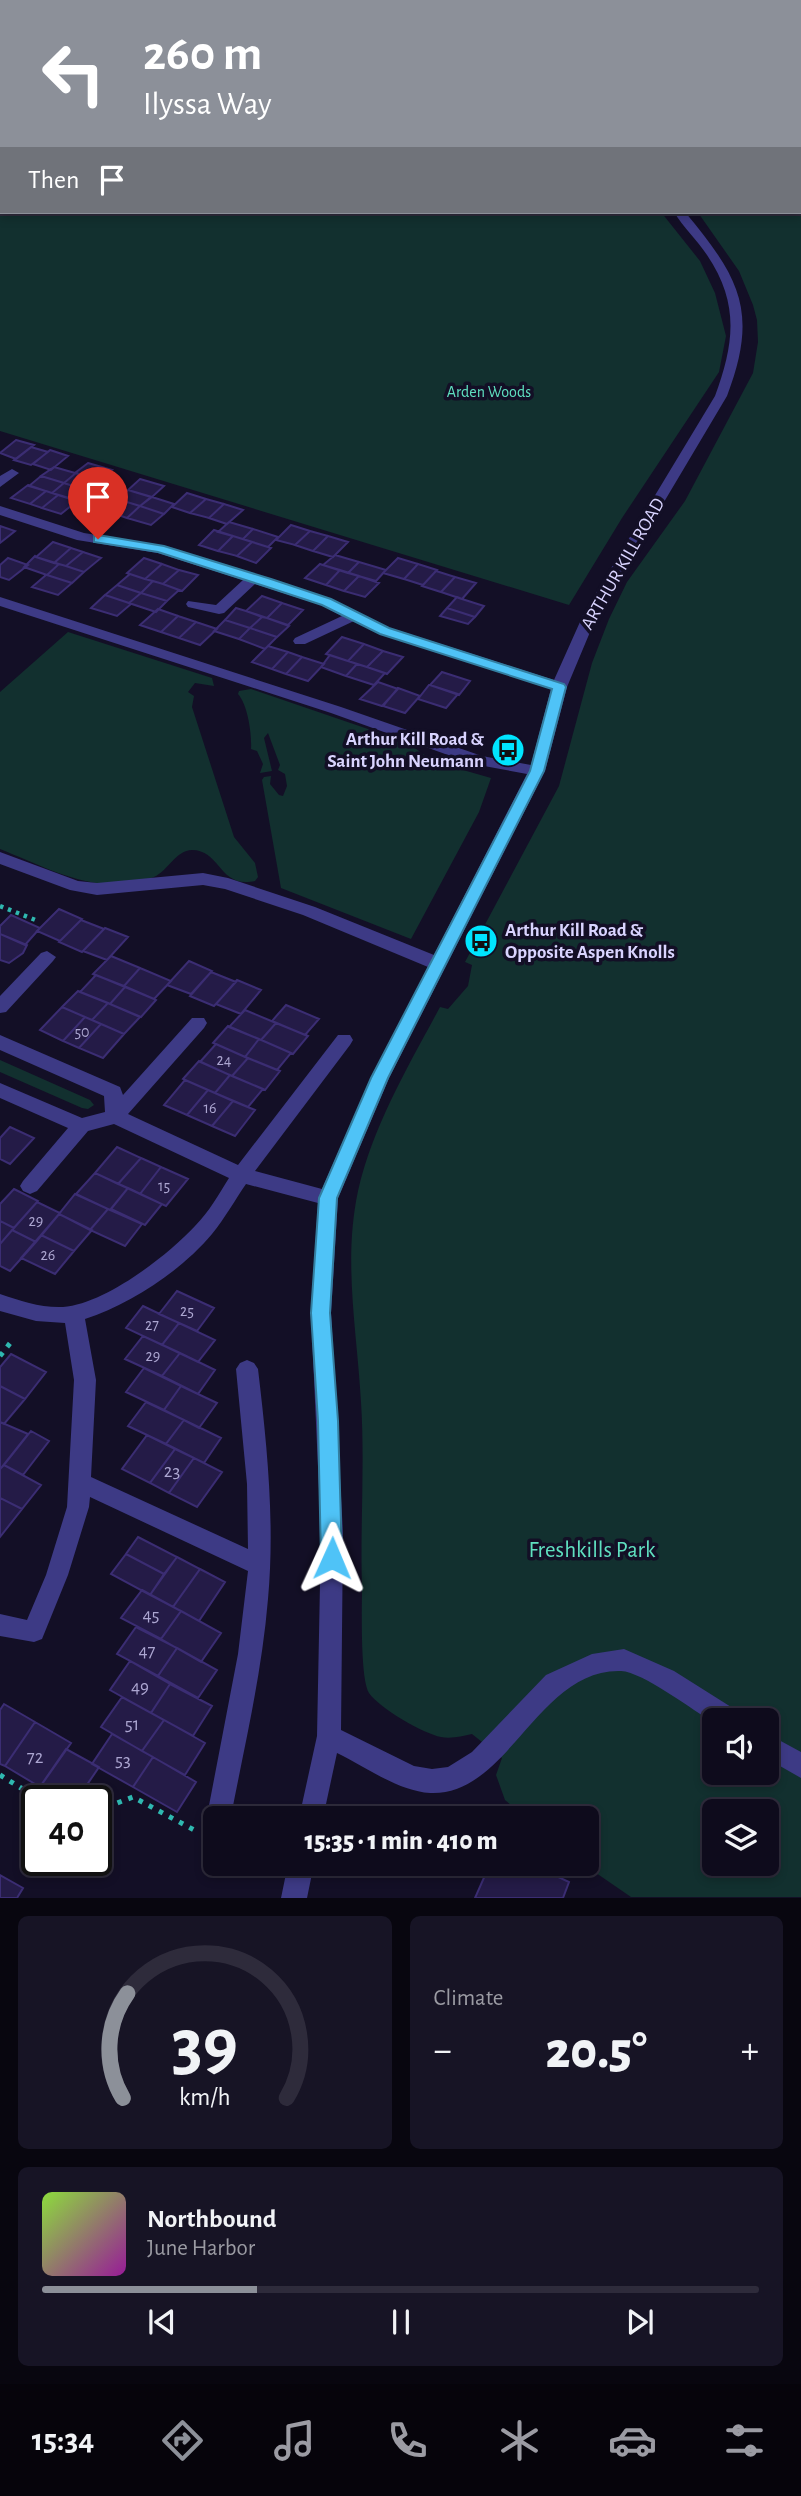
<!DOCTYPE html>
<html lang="en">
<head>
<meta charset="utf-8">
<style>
  :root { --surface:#0e0b1c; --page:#171425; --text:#f1f3f6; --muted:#9b9ba3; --line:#2e2b3b; --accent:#8c9099 }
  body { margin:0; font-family:"Alegreya Sans",sans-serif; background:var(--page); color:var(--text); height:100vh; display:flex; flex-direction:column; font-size:26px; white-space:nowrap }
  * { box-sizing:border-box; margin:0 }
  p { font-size:23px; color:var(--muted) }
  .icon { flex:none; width:38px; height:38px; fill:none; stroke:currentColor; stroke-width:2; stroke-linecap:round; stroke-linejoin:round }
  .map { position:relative; height:1898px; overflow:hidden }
  .sheet { display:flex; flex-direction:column; gap:18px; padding:18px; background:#08060f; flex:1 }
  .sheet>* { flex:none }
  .banner { position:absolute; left:0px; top:0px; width:802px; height:214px; box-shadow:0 4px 10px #0003,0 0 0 2px var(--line); background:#8c9099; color:#fff; overflow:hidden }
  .buttons { position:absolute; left:702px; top:1708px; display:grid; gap:14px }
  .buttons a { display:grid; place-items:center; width:77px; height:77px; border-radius:10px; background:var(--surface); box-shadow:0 4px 10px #0003,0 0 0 2px var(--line); font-size:35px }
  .speed { position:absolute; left:21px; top:1785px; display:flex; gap:14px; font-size:35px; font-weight:700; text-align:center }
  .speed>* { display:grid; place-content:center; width:91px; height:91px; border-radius:50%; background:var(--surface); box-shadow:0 4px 10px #0003,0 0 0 2px var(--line); line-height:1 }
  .speed .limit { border:4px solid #111; border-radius:10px; background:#fff; color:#111 }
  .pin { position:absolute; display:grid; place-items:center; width:60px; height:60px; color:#fff; margin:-72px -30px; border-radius:50% 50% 50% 0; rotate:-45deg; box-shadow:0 0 7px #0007 }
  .pin .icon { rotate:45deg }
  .me { position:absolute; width:77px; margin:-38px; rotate:1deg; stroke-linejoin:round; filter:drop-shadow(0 0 5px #0008) }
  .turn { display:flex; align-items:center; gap:24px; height:147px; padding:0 28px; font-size:32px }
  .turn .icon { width:91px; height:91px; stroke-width:2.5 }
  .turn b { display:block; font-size:49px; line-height:60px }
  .then { display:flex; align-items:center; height:66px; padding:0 28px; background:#0003; gap:14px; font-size:26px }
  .big { font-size:52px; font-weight:800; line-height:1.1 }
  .sheet .widget { flex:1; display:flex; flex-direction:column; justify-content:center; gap:10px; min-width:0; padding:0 24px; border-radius:10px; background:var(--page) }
  .sheet .dial { align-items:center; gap:0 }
  .dial svg { height:182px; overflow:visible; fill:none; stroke:var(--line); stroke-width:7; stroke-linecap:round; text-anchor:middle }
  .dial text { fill:var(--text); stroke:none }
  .song { display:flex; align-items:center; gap:21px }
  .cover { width:84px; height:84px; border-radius:10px; background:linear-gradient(135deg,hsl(90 70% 55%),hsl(300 70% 35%)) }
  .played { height:7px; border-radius:4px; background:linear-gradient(90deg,var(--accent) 30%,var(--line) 30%) }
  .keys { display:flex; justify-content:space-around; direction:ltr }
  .heat { display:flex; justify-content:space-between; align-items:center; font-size:38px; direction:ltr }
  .sheet .tiles { flex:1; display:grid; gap:18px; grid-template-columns:1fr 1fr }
  .widget:last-child { grid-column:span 2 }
  .trip { position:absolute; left:203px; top:1806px; width:396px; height:70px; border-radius:10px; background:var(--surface); box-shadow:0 4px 10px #0003,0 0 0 2px var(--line); font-weight:800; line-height:70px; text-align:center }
  .menu { display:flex; height:112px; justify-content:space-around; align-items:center; background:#06040b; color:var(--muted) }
  .menu .icon { width:49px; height:49px }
  .menu .selected { color:var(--accent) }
  .menu b { font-size:32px; color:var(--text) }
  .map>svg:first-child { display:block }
  .green { fill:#12302f; fill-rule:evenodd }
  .building { fill:#241b47; stroke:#3b2d73; stroke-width:2 }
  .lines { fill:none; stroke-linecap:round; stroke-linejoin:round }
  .path-far1 { stroke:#2fb8b0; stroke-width:4.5; stroke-dasharray:3.5 5; stroke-linecap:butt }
  .path { stroke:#2fb8b0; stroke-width:5; stroke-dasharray:4.5 7; stroke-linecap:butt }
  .minor { fill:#3d3a85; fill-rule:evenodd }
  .route { fill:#4fc3f7; stroke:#337fa1; stroke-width:2 }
  .labels { text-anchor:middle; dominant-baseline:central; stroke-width:7; stroke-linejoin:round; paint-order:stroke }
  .far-park-label { font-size:16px; fill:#5fe0c0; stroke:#130f26 }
  .number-label { font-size:16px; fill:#aca6d1 }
  .street-label { font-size:19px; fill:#d9d4ff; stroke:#130f26 }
  .poi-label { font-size:19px; font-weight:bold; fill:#d9d4ff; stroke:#130f26; text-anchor:end }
  .near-number-label { font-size:19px; fill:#aca6d1 }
  .near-park-label { font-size:23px; fill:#5fe0c0; stroke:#130f26 }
</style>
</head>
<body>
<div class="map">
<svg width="801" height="1898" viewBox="0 0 801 1898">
  <rect width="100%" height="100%" fill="#130f26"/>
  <path class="green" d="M0 0H593L2 2V212H661L700 261 715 293 726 336 719 372 622 518 569 605 0 431Z
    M699 214 801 215V1897H631L583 1864H586V1818H526L505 1800 496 1775 502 1758 472 1734C462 1736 452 1739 441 1737 424 1734 379 1708 369 1693 360 1678 362 1608 362 1588 360 1526 365 1463 361 1402 357 1330 343 1262 358 1191 373 1125 409 1065 440 1007L448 1009 468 986 472 965 465 962 559 786 592 663 609 619 627 582 685 501 753 373 758 342 757 320 753 305 739 271ZM714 1720H766V1773H714ZM714 1811H766V1864H714Z
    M68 632 212 678 214 686 195 683 188 692 194 696 192 707 234 837 255 863 258 877 255 881C219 889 221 850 192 850 176 850 168 871 154 877 101 899 48 868 0 849V692Z
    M251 689 406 742 435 762 491 778 479 812 411 939 281 888 262 780 264 777 271 776 270 784 279 795 283 796 287 786 285 774 278 770 280 765 268 733 264 738 272 771 260 773 263 764 257 751 251 749C252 735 248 705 238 694L239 691Z
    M0 1060 90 1100 94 1105 88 1109 82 1108 0 1072Z"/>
  <path class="building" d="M16 440 34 445 16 459 0 453Z
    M31 447 48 452 31 465 14 460Z
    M50 450 68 456 51 470 33 464Z
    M88 463 112 470 99 481 75 473Z
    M54 467 75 473H76L64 483 41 476Z
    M76 473 99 481 88 491 64 483Z
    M41 476 64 483 52 493 29 486Z
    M140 479 164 486 152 497 128 490Z
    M64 483 88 491 76 500 52 493Z
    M28 485 46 491 30 504 11 498Z
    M128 490 151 497 140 506 117 499Z
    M46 491 58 495 42 508 30 504Z
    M187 493 206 499 190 513 172 507Z
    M58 495 77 501 61 514 42 508Z
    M152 497 174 504 164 514 140 506Z
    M117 499 140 506 127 518 104 510Z
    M206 499 224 504 209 518 190 513Z
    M224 504 243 510 227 524 209 518Z
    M140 506 164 514 151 525 127 518Z
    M229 522 253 529 243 539 218 532Z
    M291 525 310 531 295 545 276 540Z
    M0 526 15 531 0 543Z
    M253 529 278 537 268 547 243 539Z
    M214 530 233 536 218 551 199 545Z
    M310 531 328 536 313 551 295 545Z
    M233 536 252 542 237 556 218 551Z
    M328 536 348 542 333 557 313 551Z
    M53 542 71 548 54 563 36 557Z
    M252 542 271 548 256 563 237 556Z
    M71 548 83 552 66 566 54 563Z
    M83 552 101 558 84 572 66 566Z
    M335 555 359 562 348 573 323 565Z
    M35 556 36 557 59 564 47 575 24 567Z
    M8 558 28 565 9 580 0 577V565Z
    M144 558 162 564 145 579 127 573Z
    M398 558 418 564 404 579 383 573Z
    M359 562 386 570 376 581 348 573Z
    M59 564 66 566 84 572 72 583 47 575Z
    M162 564 179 570 163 584 145 579Z
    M320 564 323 565 340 570 326 585 305 578Z
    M418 564 437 570 423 585 404 579Z
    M179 570 198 575 182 591 163 584Z
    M340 570 359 576 344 591 326 585Z
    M436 571 455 577 441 592 422 586Z
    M130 574 145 579 153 581 141 593 117 585Z
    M46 575H47L72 583 58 595 32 587Z
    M359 576 379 583 365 597 344 591Z
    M455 577 476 583 462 599 441 592Z
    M153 581 163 584 179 590 167 601 141 593Z
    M117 585 141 593 129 603 105 595Z
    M141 593 167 601 156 612 129 603Z
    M105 595 129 603 131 604 117 616 91 608Z
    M262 596 282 603 267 618 246 611Z
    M457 597 462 599 484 606 475 617 447 608Z
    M282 603 303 610 288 625 267 618Z
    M236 608 246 611 262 617 250 628 225 620Z
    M447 608 475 617 468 624 440 616Z
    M158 609 178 616 161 632 140 625Z
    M178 616 196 622 179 638 161 632Z
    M262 617 267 618 289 626 277 637 250 628Z
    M225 620 250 628 239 639 214 631Z
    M196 622 217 629 200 645 179 638Z
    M250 628 277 637 265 649 239 639Z
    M342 637 364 644 348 661 326 654Z
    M364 644 383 651 367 667 348 661Z
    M268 646 288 652 272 669 252 662Z
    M383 651 403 657 387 674 367 667Z
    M288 652 302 657 286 674 272 669Z
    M330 655 357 664 346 676 321 667Z
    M302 657 324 664 308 681 286 674Z
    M357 664 367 667 385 673 374 685 346 676Z
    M442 672 470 681 459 695 430 685Z
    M378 682 398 689 382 706 360 699Z
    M429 685H430L458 694 446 708 418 699Z
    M398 688 420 696 405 713 383 706Z
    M59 909 82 919 60 941 37 931Z
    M11 915 40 928 25 945 0 934V926Z
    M81 920 104 929 82 952 59 942Z
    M105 928 128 937 107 960 83 951Z
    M0 934 27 945 23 953 9 963 0 960Z
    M111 956 140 968 124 986 93 974Z
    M189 961 212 971 191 994 167 985Z
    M140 968 171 981 154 999 124 986Z
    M211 972 236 982 214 1006 190 996Z
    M96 975 125 987 110 1004 80 992Z
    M237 980 261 990 241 1014 216 1004Z
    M125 987 154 999 156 1000 141 1017 110 1004Z
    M78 991 108 1003 92 1020 62 1007Z
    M108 1003 110 1004 140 1017 124 1034 92 1020Z
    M286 1005 319 1019 305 1035 272 1021Z
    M62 1007 85 1017 63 1041 40 1030Z
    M245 1010 276 1023 261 1040 229 1027Z
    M85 1017 101 1024 79 1048 63 1041Z
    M276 1023 308 1036 293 1054 261 1040Z
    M101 1024 124 1034 103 1058 79 1048Z
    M228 1026 259 1039 245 1057 213 1043Z
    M259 1039 291 1053 277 1070 245 1057Z
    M216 1044 248 1058 232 1076 200 1062Z
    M248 1058 280 1071 265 1090 232 1076Z
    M199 1061 230 1075 215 1093 183 1079Z
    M230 1075 263 1089 248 1107 215 1093Z
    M185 1080 208 1090 187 1115 164 1105Z
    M208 1090 233 1101 212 1126 187 1115Z
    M233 1101 255 1110 235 1136 212 1126Z
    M10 1127 34 1138 10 1164 0 1159V1138Z
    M117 1147 141 1158 118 1184 95 1173Z
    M141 1158 161 1167 140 1194 118 1184Z
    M161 1167 188 1179 166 1206 140 1194Z
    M95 1173 128 1188 110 1210 76 1194Z
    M128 1188 162 1204 145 1225 111 1209Z
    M14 1189 38 1201 14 1228 0 1221V1204Z
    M75 1194 108 1209 90 1230 59 1214Z
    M37 1202 60 1213 36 1242 12 1230Z
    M108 1209 142 1224 125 1246 90 1230Z
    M59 1214 92 1230 74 1251 41 1235Z
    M0 1221 14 1228 0 1244Z
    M12 1230 36 1242 10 1271 0 1266V1244Z
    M41 1235 74 1251 55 1274 21 1258Z
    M177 1291 214 1308 197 1331 159 1314Z
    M143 1306 179 1323 162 1345 126 1328Z
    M179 1323 215 1340 198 1362 162 1345Z
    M143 1336 180 1353 162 1376 125 1359Z
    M180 1353 215 1370 198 1394 162 1376Z
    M11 1354 46 1372 25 1399 0 1386V1367Z
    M144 1368 181 1386 164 1410 126 1392Z
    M0 1386 25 1399 4 1424 0 1422Z
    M181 1386 217 1403 199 1428 164 1410Z
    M146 1402 184 1420 166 1444 128 1426Z
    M184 1420 221 1438 204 1463 166 1444Z
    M0 1422 28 1434 1 1468 0 1467Z
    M31 1431 49 1441 23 1475 4 1465Z
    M147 1435 175 1449 150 1483 122 1469Z
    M175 1449 194 1458 169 1493 150 1483Z
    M194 1458 222 1472 197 1507 169 1493Z
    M4 1465 41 1485 22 1509 0 1498V1469Z
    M0 1498 22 1509 0 1537Z
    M138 1537 177 1557 164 1574 126 1554Z
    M126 1554 164 1574 150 1595 111 1574Z
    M177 1557 200 1569 173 1607 150 1595Z
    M200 1569 225 1582 199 1621 173 1607Z
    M142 1590 181 1611 161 1639 121 1618Z
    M181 1611 221 1633 201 1662 161 1639Z
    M136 1627 177 1648 158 1676 117 1654Z
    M177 1648 217 1670 198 1698 158 1676Z
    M130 1661 170 1684 151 1713 110 1690Z
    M170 1684 212 1706 193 1736 151 1713Z
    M122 1697 164 1720 142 1751 101 1727Z
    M4 1704 35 1722 5 1766 0 1764V1710Z
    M164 1720 205 1743 185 1775 142 1751Z
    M35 1722 71 1743 40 1787 5 1766Z
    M112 1734 153 1757 133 1787 92 1764Z
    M66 1749 99 1767 76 1801H47L35 1794Z
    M153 1757 196 1782 177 1812 133 1787Z
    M490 1864H531L569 1882 563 1898H475Z
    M0 1875 23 1888 17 1898H0Z"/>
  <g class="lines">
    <path class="path-far1" d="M0 906 38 921"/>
    <path class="path" d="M0 1356 11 1342
      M0 1775 21 1788 37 1803
      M96 1811 133 1797 196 1831"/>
    <path class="minor" d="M800 30H801V36H800Z
      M800 54H801V60H800Z
      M674 212H685C740 278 759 312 727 396L598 613 567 687 545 771 389 1078 338 1198 331 1313 343 1533 341 1730 414 1766 432 1769 448 1767 472 1752 546 1675 592 1654 624 1649 674 1671 739 1712 742 1720H714V1723C694 1711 643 1672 621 1671 538 1668 508 1797 430 1793 398 1791 366 1767 337 1753L323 1818H299L317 1736 321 1533 311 1313 318 1203 246 1184C235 1200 225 1218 212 1234 181 1271 131 1304 85 1319L96 1380 91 1477 248 1549 247 1484 236 1369 240 1363 247 1360 254 1363 258 1369C267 1445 275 1522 268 1599 262 1672 245 1744 231 1816L215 1818V1827L210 1825 207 1816 238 1654 248 1571 90 1497 89 1507 68 1575 42 1639 34 1642 0 1636V1614L27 1620 46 1575 67 1507 74 1380 65 1323 36 1321 0 1311V1294C21 1301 41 1308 63 1307 105 1304 167 1256 195 1226 209 1212 219 1194 229 1178L114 1124 88 1131 37 1191 30 1194 23 1191 20 1186 23 1181 68 1128 0 1098V1083L82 1118 105 1112 104 1096 0 1050V1035L120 1087 123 1095 192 1018H204L207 1023 204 1028 128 1114 238 1165 338 1035H350L353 1040 350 1045 255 1171 322 1189 371 1078 428 967 303 915 225 889 203 885 97 895 70 890 0 864V852L78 881 97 883 203 873 228 878 315 907 434 955 527 774 473 764 331 713 0 606V597L341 707 482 756 531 765 551 689 380 634 354 621 305 644H295L293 641 295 638 342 616 321 605 255 584 224 613 219 614 188 607 186 604 188 601 216 605 243 580 158 553 77 540 0 515V506L84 533 160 545 258 575 331 599 390 628 554 680 584 613 715 396C734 344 740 304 707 255 697 240 683 227 674 212Z
      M12 469 19 473 0 487V476Z
      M47 951 56 957 53 961 6 1012 0 1013V996L41 953Z
      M766 1733 801 1752V1778L766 1758Z
      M288 1864H314L307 1898H281Z"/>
  </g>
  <path class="route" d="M98 535 164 546 271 579 331 599 389 628 564 684 566 687 544 771 388 1078 337 1198 330 1313 338 1421 342 1558 339 1565 332 1567 324 1565 321 1558 318 1421 311 1313 319 1198 371 1078 530 771 552 689 380 634 322 605 261 585 158 552 94 542V536Z"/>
  <defs>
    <symbol id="bus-disc" viewBox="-11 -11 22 22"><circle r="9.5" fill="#00e5ff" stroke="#130f26"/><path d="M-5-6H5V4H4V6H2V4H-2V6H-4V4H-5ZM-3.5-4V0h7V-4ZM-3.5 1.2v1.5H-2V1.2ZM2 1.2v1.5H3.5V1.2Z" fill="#111"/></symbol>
  </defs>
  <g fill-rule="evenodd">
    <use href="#bus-disc" x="489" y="731" width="38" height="38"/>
    <use href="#bus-disc" x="462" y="922" width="38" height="38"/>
  </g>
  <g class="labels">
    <g class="far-park-label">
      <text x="489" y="392">Arden Woods</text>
    </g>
    <g class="number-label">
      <text x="82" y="1032">50</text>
      <text x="224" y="1060">24</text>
      <text x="210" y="1108">16</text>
      <text x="164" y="1186">15</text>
      <text x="36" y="1221">29</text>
      <text x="48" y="1255">26</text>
      <text x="187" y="1311">25</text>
      <text x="152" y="1325">27</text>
      <text x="153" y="1356">29</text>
    </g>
    <g class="street-label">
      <text transform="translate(623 564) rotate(-60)">ARTHUR KILL ROAD</text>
    </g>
    <g class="poi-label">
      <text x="484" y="739">Arthur Kill Road &amp;<tspan x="484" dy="22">Saint John Neumann</tspan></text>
      <text x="505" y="930" text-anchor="start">Arthur Kill Road &amp;<tspan x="505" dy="22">Opposite Aspen Knolls</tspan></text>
    </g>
    <g class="near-number-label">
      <text x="172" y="1471">23</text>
      <text x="151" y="1615">45</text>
      <text x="147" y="1651">47</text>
      <text x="140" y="1687">49</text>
      <text x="132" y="1724">51</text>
      <text x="35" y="1757">72</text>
      <text x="123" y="1760">53</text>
    </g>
    <g class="near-park-label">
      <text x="592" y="1550">Freshkills Park</text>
    </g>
  </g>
</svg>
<div class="buttons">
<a><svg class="icon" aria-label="sound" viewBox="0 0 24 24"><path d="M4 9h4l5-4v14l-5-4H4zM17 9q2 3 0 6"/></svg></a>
<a><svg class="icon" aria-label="layers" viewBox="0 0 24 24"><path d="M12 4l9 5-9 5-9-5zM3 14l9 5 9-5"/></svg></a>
</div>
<div class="speed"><div class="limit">40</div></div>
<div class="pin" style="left:98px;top:539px;background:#d93025"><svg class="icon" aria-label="arrive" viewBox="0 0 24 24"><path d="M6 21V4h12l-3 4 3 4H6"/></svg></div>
<svg class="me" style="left:332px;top:1558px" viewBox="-20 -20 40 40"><path d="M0-17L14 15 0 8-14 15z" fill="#4fc3f7" stroke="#fff" stroke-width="4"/></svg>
<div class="trip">15:35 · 1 min · 410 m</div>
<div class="banner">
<div class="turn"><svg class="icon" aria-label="left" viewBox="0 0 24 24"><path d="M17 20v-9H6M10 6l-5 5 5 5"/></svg><div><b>260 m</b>Ilyssa Way</div></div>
<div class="then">Then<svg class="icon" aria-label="arrive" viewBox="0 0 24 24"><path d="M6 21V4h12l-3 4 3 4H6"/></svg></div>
</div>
</div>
<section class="sheet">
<div class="tiles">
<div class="widget dial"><svg viewBox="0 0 100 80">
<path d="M14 69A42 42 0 1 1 86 69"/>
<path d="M14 69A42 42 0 0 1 16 23" stroke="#8c9099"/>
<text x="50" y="56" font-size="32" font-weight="700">39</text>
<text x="50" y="72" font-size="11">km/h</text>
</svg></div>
<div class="widget"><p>Climate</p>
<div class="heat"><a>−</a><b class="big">20.5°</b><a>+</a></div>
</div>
<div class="widget">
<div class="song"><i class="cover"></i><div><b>Northbound</b><p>June Harbor</p></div></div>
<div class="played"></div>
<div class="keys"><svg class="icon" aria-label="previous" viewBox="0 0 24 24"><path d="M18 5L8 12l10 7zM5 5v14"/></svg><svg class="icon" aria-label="pause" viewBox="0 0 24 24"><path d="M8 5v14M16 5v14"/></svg><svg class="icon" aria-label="next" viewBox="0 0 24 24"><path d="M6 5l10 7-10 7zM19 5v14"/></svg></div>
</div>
</div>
</section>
<nav class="menu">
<b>15:34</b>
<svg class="icon selected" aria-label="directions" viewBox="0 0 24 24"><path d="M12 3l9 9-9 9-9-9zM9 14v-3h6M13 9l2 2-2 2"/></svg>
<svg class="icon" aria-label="music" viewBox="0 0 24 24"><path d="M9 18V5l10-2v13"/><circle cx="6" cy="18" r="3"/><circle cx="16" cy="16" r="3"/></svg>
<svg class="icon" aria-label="phone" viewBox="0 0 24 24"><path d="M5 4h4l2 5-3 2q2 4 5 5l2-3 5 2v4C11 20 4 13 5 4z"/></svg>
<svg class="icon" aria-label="climate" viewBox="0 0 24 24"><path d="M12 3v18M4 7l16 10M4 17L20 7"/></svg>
<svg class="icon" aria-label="car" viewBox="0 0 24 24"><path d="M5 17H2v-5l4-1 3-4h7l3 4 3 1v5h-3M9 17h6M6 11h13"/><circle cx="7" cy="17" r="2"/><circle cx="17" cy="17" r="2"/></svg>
<svg class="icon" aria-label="filters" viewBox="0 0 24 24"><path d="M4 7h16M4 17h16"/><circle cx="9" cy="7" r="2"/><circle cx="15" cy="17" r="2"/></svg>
</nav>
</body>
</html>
